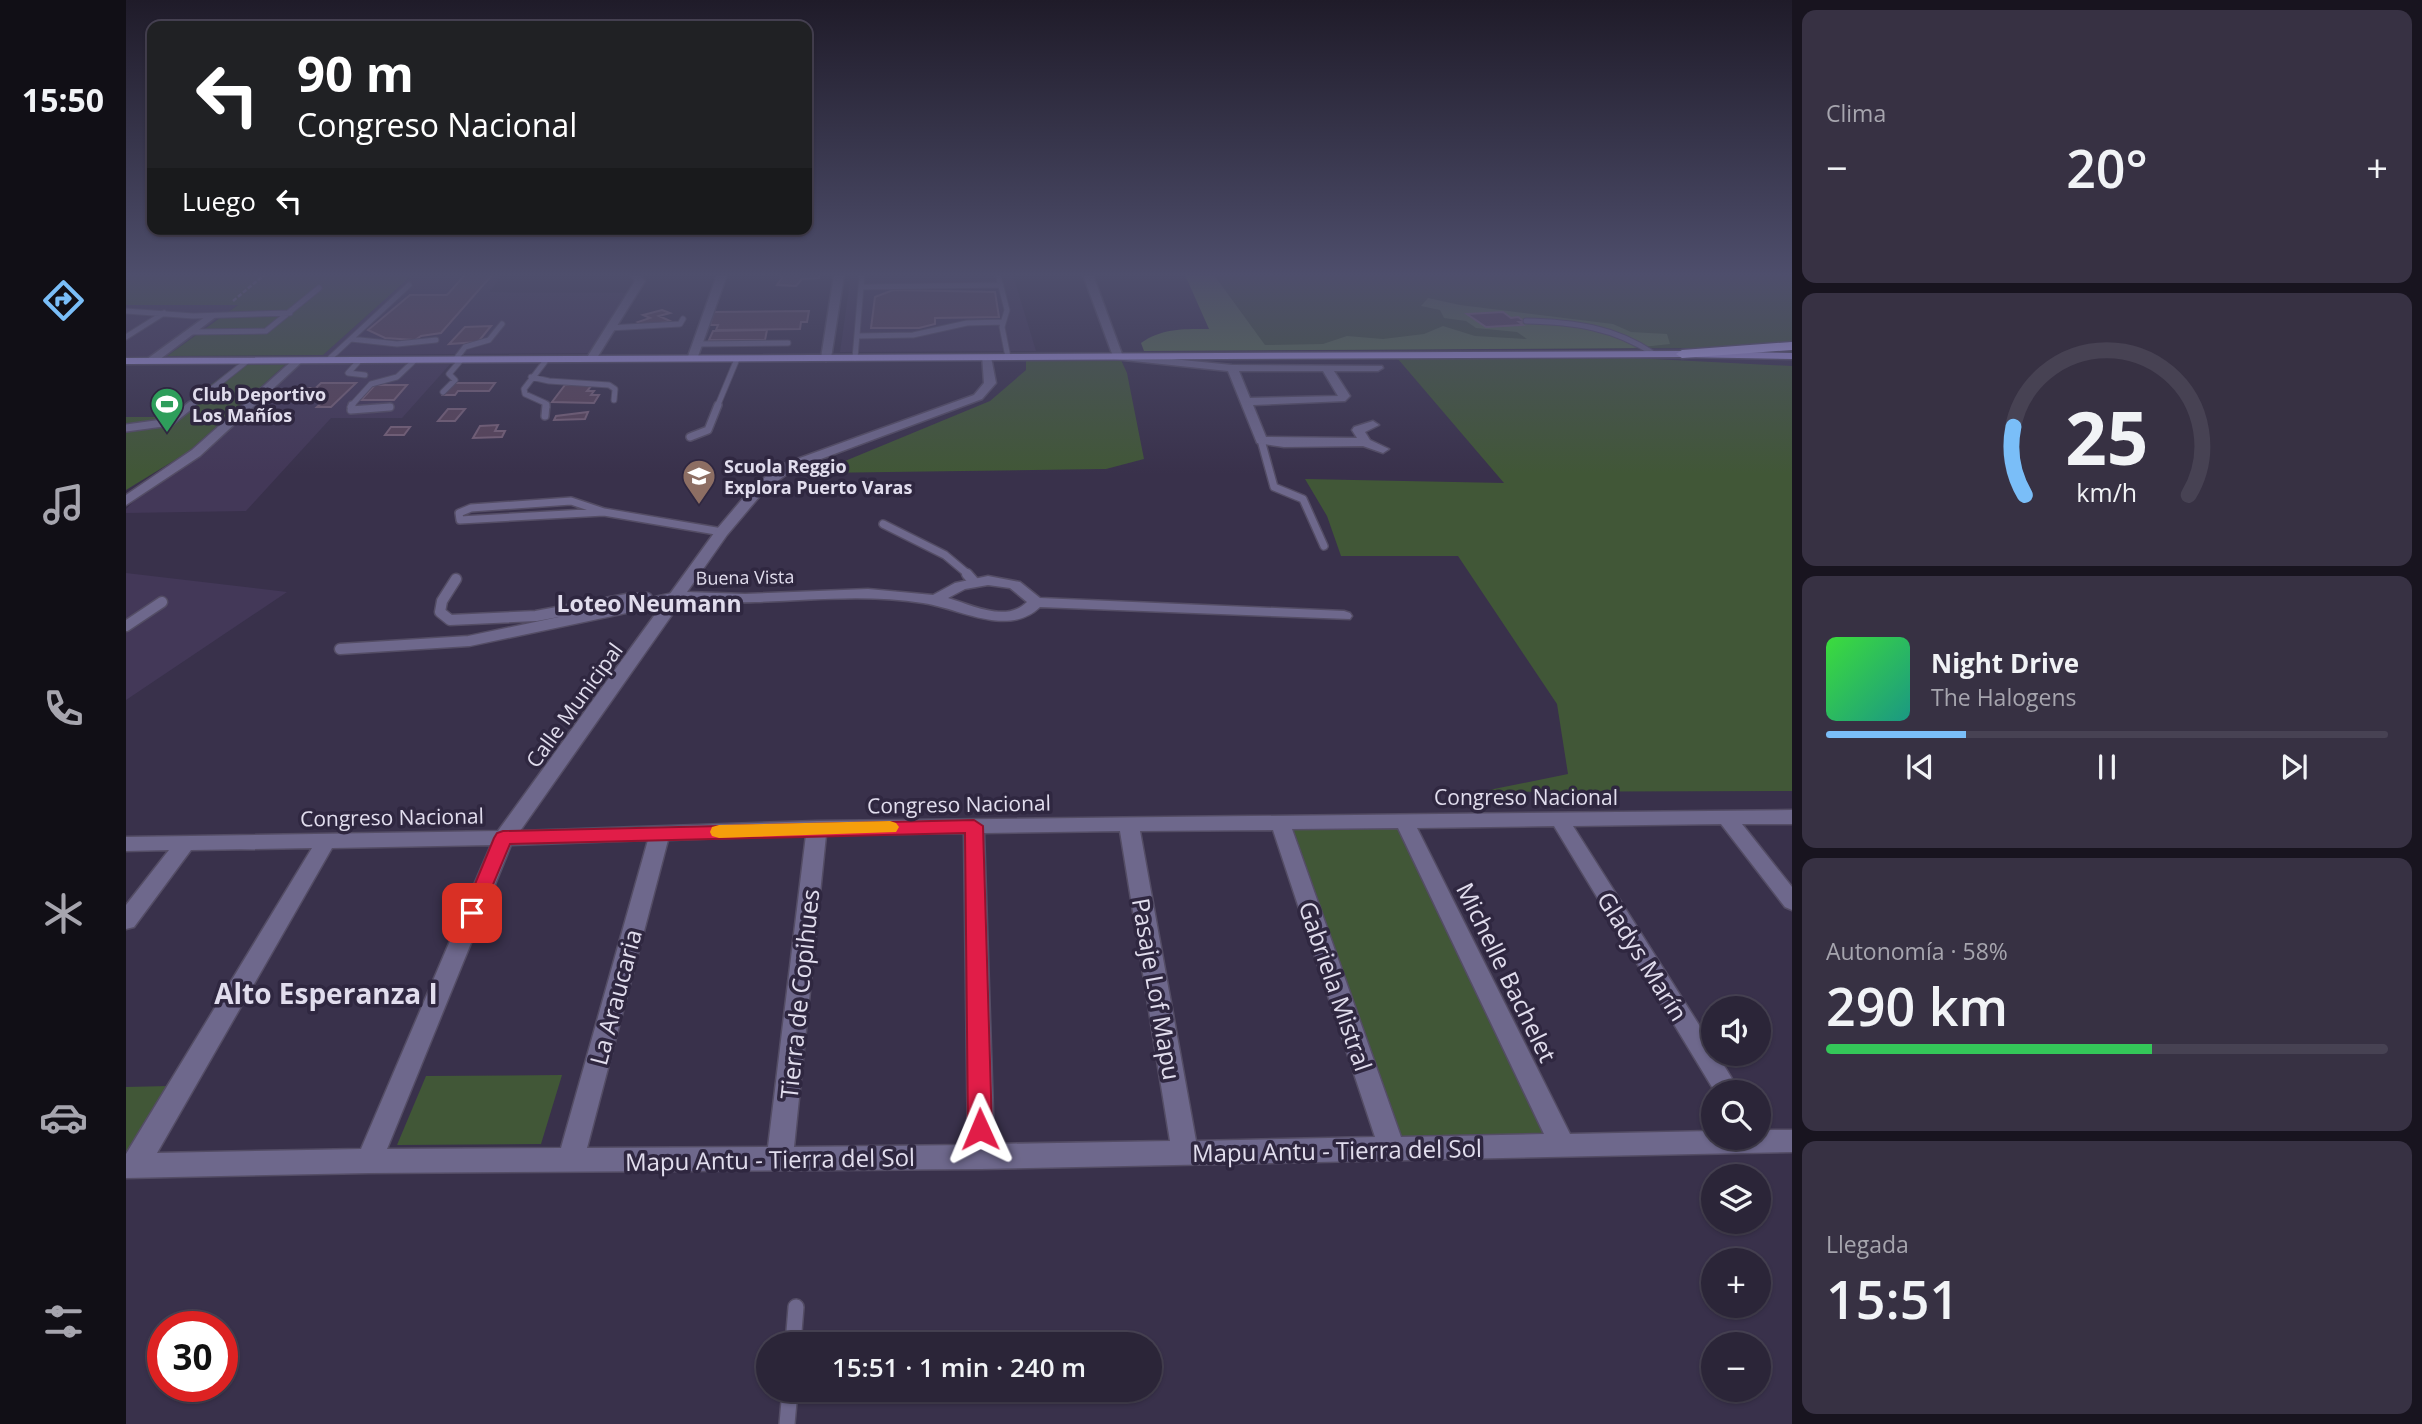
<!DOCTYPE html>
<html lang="es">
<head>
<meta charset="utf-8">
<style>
  :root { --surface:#2b2538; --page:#373143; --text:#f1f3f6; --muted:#a6a5ae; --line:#474253; --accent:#7abef8 }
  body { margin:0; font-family:"Open Sans",sans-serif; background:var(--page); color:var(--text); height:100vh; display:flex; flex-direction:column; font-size:26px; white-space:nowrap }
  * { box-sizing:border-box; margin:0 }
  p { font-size:23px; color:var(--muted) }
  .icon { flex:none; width:38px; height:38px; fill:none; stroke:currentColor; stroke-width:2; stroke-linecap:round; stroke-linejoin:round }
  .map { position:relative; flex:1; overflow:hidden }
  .side { display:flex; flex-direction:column; gap:10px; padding:10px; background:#18141f; width:630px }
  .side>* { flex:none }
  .top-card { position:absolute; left:21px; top:21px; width:665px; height:214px; border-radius:14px; box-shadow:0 2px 5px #0004,0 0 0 2px var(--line); background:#202124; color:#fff; overflow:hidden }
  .tools { position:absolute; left:1575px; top:996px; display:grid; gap:14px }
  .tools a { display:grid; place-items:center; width:70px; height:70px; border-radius:50%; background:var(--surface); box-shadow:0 2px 5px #0004,0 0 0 2px var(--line); font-size:35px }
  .speed { position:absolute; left:21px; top:1311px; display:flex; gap:14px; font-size:35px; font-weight:700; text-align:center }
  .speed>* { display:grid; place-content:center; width:91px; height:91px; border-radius:50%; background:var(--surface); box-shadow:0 2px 5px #0004,0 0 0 2px var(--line); line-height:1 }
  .speed .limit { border:10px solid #d22; background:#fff; color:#111 }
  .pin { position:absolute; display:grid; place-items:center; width:60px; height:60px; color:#fff; margin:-30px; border-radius:14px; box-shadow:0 4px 10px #0006 }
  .me { position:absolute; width:77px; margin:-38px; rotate:359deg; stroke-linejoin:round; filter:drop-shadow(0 0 5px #0008) }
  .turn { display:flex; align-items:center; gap:24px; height:147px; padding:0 35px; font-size:32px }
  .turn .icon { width:91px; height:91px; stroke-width:2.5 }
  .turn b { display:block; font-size:49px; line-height:60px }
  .then { display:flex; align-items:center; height:66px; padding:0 35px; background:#0003; gap:14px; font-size:26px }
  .big { font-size:52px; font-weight:600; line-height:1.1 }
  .side .widget { flex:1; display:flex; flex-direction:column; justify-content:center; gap:10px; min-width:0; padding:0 24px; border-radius:14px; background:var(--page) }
  .side .dial { align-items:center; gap:0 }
  .dial svg { height:182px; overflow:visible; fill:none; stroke:var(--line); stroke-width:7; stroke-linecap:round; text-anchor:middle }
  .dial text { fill:var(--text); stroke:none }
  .song { display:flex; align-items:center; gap:21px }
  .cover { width:84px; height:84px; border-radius:10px; background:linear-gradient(135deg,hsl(120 70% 55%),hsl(170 70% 35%)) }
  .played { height:7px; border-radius:4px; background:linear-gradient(90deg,var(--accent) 25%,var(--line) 25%) }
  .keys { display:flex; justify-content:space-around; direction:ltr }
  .heat { display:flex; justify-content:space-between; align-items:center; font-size:38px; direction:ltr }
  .charge { height:10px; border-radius:5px; background:linear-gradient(90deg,#34c759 58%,var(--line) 0) }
  .trip { position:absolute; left:630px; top:1332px; width:406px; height:70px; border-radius:35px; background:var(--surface); box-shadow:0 2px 5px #0004,0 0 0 2px var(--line); font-weight:600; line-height:70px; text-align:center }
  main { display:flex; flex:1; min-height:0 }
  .tabs { display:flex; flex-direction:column; width:126px; justify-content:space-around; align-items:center; background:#110f16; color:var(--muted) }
  .tabs .icon { width:49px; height:49px }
  .tabs .selected { color:var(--accent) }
  .tabs b { font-size:32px; color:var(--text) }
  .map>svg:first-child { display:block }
  .built { fill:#433858 }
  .green { fill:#415737 }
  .forest { fill:#59734c }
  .building { fill:#584359; stroke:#776178; stroke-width:2 }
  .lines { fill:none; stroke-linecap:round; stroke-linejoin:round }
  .service-far3-casing { stroke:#544d65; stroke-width:7 }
  .service-far2-casing { stroke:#544d65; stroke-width:10 }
  .service-far1-casing { stroke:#544d65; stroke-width:13 }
  .service-casing { stroke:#544d65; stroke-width:18 }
  .minor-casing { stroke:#544d65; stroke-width:3 }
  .primary-casing { stroke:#544d65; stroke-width:3 }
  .motorway-casing { stroke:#544d65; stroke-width:3 }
  .path { stroke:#767086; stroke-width:2.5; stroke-dasharray:4.5 2; stroke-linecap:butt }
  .service-far3 { stroke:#6e688c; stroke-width:5 }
  .service-far2 { stroke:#6e688c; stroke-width:7 }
  .service-far1 { stroke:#6e688c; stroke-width:10 }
  .service { stroke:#6e688c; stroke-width:15 }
  .minor { fill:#6e688c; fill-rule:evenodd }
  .primary { fill:#a496e1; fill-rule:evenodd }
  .motorway { fill:#b9acf4; fill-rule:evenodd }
  .route { fill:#e11d48; stroke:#92132f; stroke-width:2 }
  .slow { fill:#f59e0b }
  .labels { text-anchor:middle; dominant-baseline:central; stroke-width:7; stroke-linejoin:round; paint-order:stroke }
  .far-poi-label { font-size:18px; font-weight:bold; fill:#e1dded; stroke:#2f2740; text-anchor:start }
  .far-street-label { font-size:18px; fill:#e1dded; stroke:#2f2740 }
  .street-label { font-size:21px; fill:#e1dded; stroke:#2f2740 }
  .neighbourhood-label { font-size:23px; font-weight:bold; fill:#e1dded; stroke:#2f2740 }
  .near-street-label { font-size:24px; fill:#e1dded; stroke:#2f2740 }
  .near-neighbourhood-label { font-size:28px; font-weight:bold; fill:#e1dded; stroke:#2f2740 }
</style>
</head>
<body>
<main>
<nav class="tabs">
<b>15:50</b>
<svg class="icon selected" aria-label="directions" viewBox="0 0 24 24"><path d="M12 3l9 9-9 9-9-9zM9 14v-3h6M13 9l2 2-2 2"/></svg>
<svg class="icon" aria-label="music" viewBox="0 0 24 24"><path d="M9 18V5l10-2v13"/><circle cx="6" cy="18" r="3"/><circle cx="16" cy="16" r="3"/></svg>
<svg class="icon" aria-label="phone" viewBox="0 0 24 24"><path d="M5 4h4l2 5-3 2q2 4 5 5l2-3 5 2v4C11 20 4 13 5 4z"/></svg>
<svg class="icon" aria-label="climate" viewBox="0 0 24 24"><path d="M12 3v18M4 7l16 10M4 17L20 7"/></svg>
<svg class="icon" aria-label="car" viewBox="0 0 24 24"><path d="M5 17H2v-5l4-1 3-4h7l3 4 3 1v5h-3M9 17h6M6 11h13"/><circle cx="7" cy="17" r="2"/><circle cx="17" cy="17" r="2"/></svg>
<svg class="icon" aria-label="filters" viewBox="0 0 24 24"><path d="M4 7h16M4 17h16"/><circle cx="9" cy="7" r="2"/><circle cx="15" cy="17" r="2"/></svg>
</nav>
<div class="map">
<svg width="1666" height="1424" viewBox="0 0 1666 1424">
  <rect width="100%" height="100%" fill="#39314b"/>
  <path class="built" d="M286 275H376L363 292 506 293 466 353 197 355Z
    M725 275H887L910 351 714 352Z
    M113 304 41 356H0V305Z
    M326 362 276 418H205L120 511 0 513V509L15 494 78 452 173 363Z
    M0 573 161 592 0 700Z"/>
  <path class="green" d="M0 275H286L197 355 41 356 112 305H0Z
    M1081 275H1666V354L1599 348 1135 350Z
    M1488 357 1666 366V791L1353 792 1442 774 1431 704 1332 556H1215L1201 516 1179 479 1378 483 1272 359Z
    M900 360H995L1001 373 1018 459 980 469 690 473 864 401 900 370Z
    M160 364 62 452 0 490V417H42L111 365Z
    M1272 827 1423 1135 1276 1137 1167 829Z
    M436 1075 415 1144 271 1145 300 1076Z
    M43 1086 2 1153H0V1087Z"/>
  <path class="forest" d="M1059 275H1088L1139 345 1197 344 1221 336 1257 339 1298 334 1317 326 1349 336 1401 339 1391 332 1350 328 1340 321 1318 318 1314 310 1295 306 1302 298 1334 305 1487 324 1505 332 1541 334 1544 344 1507 348 1018 351 1015 343C1036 328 1058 329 1083 329Z"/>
  <path class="building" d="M339 275H366L315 333 295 336 289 340 259 338 242 330 284 295H321Z
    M654 275H693V278L676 279 670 286 651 285 656 278Z
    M767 290 869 292 873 317 809 318V324L793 328H745L749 297Z
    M536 310 544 313 533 316 544 321 522 326 512 322 524 318 517 315Z
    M683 311 681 322H675L674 329 590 330 592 325H584L588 312Z
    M1377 312 1385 318 1392 317 1399 322H1393L1397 325 1360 327 1341 314Z
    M365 326 352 342 323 344 339 327Z
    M641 330 639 340H583L587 331Z
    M195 383H230L205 407H191L199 400H177Z
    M327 383H369L363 391H332L329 395H317Z
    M249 385H281L268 400H235Z
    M439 385H466L461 391H468L465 395H473L468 403 426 402Z
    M166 388H190L179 398H154Z
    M322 409H339L329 421H312Z
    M462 412 459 419 428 420 430 416Z
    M372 425 369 431H379L376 437 347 438 354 426Z
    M265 427H284L278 435H259Z"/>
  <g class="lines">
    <defs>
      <path id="service-far3" d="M872 275 881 310 876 327 882 357
        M735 287 875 285
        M0 311 67 316 164 313
        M1400 321C1447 322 1488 327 1528 354
        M483 328 554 324 557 319
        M64 332 140 331 193 288
        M731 336 787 335 841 323 877 322
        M0 337 38 313
        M225 339 271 344 310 340
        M571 344 662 343
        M729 358 736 275
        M202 360 283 285
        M234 360 222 373 239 375
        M329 360 339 347 363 340 376 324
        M405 377 423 381 483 385 489 389 488 400
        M317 392 329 380 323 374 335 360
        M63 407 121 361
        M224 407 245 384 271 377 289 360
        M421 407 419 403 399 394 398 389 421 359
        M591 407 611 359"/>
      <path id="service-far2" d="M226 405 225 410 264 407
        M419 416 420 405
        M0 428 44 422 65 405
        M564 437 582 430 592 405
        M1135 440 1148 487 1177 499 1198 546
        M445 501 478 512 334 520 333 513 345 508Z
        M478 512 596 532
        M757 524 819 555 843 575"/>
      <path id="service-far1" d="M841 574 848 582
        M330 579 316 601 314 612 324 620 410 616 501 599 521 598
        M0 626 36 602
        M214 649 343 641 552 597"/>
      <path id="service" d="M667 1344 670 1307
        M661 1424 664 1390"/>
      <path id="minor" d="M504 275H514L519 281 469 361H461L460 359 509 281Z
        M591 275H601L571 359 562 361 561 359Z
        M708 275H718L705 358 700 361 695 358Z
        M957 275H967L996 354 1106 365 1256 366 1257 368 1252 371H1208L1224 396 1219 401 1127 405 1140 437 1231 438 1226 430 1228 427 1247 421 1253 425 1239 432 1244 440 1263 449 1257 453 1237 446 1158 447 1131 443 1102 371 988 359ZM1113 371H1197L1212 396 1124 398Z
        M83 314 91 316 29 363H21V359Z
        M856 355 865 357 870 383 856 399 668 469 639 490 601 535 561 592 619 594 742 589 807 595 829 583 862 576 894 582 914 598 1218 611 1224 613 1226 616 1224 619 914 607C882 638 833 608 797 603 742 594 685 600 630 602 605 603 580 602 555 602L394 831 691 821 1666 810V824H1616L1666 887V910L1659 907 1595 824 1447 826 1587 1047V1054H1591L1614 1092H1589L1428 826 1291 828 1444 1134 1587 1131V1138H1633V1130H1666V1152L855 1169 243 1173 0 1178V1154L186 848 65 850 8 927 0 929V905L43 850 0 851V837L372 831 591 529 629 484 660 463 848 395 858 383ZM862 585 884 588 901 602C880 623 846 605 822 598L839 589ZM1272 828 1418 1134 1275 1137 1166 829ZM1147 830 1249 1137 1070 1141 1014 831ZM994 831 1044 1141 868 1144 858 833ZM838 833 842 1145 668 1147 700 835ZM680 835 642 1147 461 1148 542 840ZM522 840 435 1148 261 1149 385 845ZM365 845 235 1149 31 1153 206 848Z
        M168 359 177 361 74 456 0 505V495L66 450Z"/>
      <path id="primary" d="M1556 351 1666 353V359L1556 357 0 364V358Z"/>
      <path id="motorway" d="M1666 342V350L1556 358 1550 354 1556 350Z"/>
    </defs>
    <use href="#service-far3" class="service-far3-casing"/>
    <use href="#service-far2" class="service-far2-casing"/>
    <use href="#service-far1" class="service-far1-casing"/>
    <use href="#service" class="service-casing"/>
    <use href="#minor" class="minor-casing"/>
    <use href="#primary" class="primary-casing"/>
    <use href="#motorway" class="motorway-casing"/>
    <path class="path" d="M107 301 138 275"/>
    <use href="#service-far3" class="service-far3"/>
    <use href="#service-far2" class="service-far2"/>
    <use href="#service-far1" class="service-far1"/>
    <use href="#service" class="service"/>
    <use href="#minor" class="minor"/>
    <use href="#primary" class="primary"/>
    <use href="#motorway" class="motorway"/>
  </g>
  <linearGradient id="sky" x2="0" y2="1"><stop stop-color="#1f1b29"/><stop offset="0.58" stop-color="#4e4e6c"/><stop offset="1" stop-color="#4e4e6c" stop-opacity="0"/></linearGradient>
  <rect width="1666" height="474" fill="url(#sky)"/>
  <path class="route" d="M848 820 857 826 866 1129 862 1137 854 1140 846 1137 842 1129 839 833 384 844 353 918H339L337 913 368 838 371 833 377 831Z"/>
  <path class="slow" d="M764 821 770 823 773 827 770 832 593 838 586 836 584 832 586 827 593 825Z"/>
  <defs>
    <symbol id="stadium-pin" viewBox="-11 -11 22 30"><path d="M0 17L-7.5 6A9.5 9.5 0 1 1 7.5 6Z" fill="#2e9e5b" stroke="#2f2740"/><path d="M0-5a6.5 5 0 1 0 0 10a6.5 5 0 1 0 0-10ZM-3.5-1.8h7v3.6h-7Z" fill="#fff"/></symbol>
    <symbol id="school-pin" viewBox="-11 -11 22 30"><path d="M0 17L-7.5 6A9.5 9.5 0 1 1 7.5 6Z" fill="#8d6e63" stroke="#2f2740"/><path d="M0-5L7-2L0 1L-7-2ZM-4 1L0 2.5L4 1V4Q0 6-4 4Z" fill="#fff"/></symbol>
  </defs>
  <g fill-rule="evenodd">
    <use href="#stadium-pin" x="22" y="385" width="38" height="52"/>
    <use href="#school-pin" x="554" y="457" width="38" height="52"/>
  </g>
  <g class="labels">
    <g class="far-poi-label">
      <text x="66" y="394">Club Deportivo<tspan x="66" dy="21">Los Mañíos</tspan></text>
      <text x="598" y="466">Scuola Reggio<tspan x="598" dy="21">Explora Puerto Varas</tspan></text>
    </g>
    <g class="far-street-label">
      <text transform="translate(619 577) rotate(-1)">Buena Vista</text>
    </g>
    <g class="street-label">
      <text transform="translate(448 705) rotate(-54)">Calle Municipal</text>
      <text x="1400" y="797">Congreso Nacional</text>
      <text transform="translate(833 804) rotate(-1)">Congreso Nacional</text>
      <text transform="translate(266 817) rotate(-1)">Congreso Nacional</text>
    </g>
    <g class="neighbourhood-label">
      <text x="523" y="603">Loteo Neumann</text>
    </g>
    <g class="near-street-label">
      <text transform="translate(1517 956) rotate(58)">Gladys Marín</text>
      <text transform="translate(1381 972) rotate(64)">Michelle Bachelet</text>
      <text transform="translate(1210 986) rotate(71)">Gabriela Mistral</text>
      <text transform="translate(1031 989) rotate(80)">Pasaje Lof Mapu</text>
      <text transform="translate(673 994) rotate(-84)">Tierra de Copihues</text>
      <text transform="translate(489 997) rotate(-75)">La Araucaria</text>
      <text transform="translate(1211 1150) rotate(-1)">Mapu Antu - Tierra del Sol</text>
      <text transform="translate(644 1159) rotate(-1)">Mapu Antu - Tierra del Sol</text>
    </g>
    <g class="near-neighbourhood-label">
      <text x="200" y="993">Alto Esperanza I</text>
    </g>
  </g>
</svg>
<div class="tools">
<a><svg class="icon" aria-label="sound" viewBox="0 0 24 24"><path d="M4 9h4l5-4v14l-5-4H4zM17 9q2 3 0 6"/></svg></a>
<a><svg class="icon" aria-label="search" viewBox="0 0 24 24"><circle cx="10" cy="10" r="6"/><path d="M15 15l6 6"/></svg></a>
<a><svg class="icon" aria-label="layers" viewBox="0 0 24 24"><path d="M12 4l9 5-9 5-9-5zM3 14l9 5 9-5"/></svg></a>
<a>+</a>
<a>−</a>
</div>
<div class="speed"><div class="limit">30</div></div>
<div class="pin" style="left:346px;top:913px;background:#d93025"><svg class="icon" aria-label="arrive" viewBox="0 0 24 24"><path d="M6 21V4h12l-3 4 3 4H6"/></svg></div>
<svg class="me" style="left:854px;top:1129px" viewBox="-20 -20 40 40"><path d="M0-17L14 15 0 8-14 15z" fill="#e11d48" stroke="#fff" stroke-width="4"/></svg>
<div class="trip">15:51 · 1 min · 240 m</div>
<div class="top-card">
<div class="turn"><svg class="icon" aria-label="left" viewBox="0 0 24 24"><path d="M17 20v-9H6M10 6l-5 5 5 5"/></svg><div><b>90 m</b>Congreso Nacional</div></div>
<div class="then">Luego<svg class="icon" aria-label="left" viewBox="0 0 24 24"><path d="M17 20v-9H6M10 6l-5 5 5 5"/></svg></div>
</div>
</div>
<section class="side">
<div class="widget"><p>Clima</p>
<div class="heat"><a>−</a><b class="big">20°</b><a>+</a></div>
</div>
<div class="widget dial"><svg viewBox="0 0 100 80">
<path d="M14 69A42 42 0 1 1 86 69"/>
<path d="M14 69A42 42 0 0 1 9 39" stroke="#7abef8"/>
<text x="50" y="56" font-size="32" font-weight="700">25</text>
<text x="50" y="72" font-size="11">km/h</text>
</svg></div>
<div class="widget">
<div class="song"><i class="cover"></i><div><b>Night Drive</b><p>The Halogens</p></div></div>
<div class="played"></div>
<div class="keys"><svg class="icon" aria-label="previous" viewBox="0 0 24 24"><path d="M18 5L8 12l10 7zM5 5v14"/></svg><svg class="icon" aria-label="pause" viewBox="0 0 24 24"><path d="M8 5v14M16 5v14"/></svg><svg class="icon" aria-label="next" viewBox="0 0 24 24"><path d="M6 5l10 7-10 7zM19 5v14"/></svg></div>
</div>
<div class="widget"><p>Autonomía · 58%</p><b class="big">290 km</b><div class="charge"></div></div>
<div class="widget"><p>Llegada</p><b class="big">15:51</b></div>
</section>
</main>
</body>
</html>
